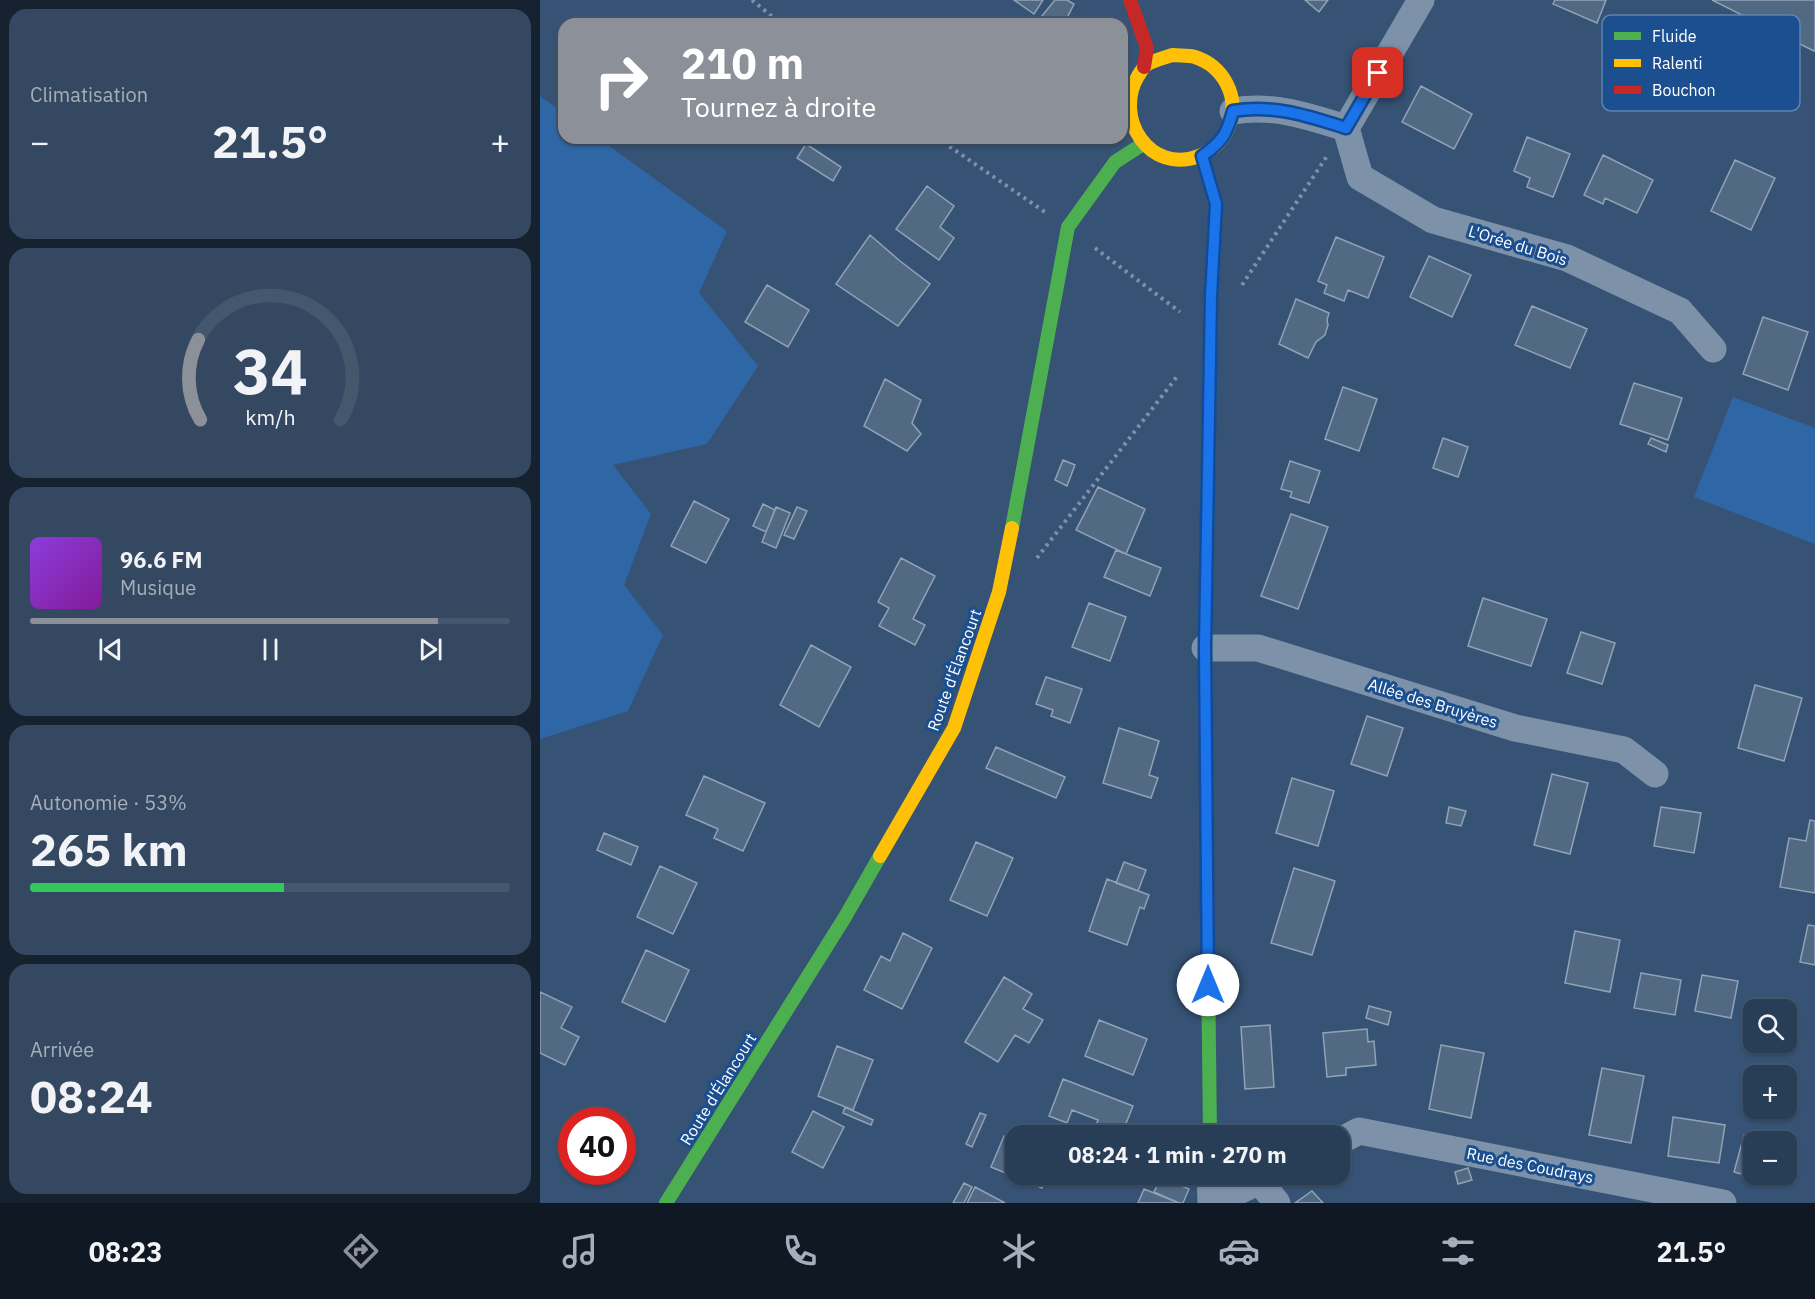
<!DOCTYPE html>
<html lang="fr">
<head>
<meta charset="utf-8">
<style>
  :root { --surface:#283e57; --page:#344961; --text:#f1f3f6; --muted:#a5aeba; --line:#44576d; --accent:#8c9099 }
  body { margin:0; font-family:"IBM Plex Sans",sans-serif; background:var(--page); color:var(--text); height:100vh; display:flex; flex-direction:column; font-size:22px; white-space:nowrap }
  * { box-sizing:border-box; margin:0 }
  p { font-size:20px; color:var(--muted) }
  .icon { flex:none; width:33px; height:33px; fill:none; stroke:currentColor; stroke-width:2; stroke-linecap:round; stroke-linejoin:round }
  .map { position:relative; flex:1; overflow:hidden }
  .panel { display:flex; flex-direction:column; gap:9px; padding:9px; background:#162230; width:540px }
  .panel>* { flex:none }
  .top-card { position:absolute; left:18px; top:18px; width:570px; height:126px; border-radius:18px; box-shadow:0 2px 4px #0004,0 0 0 2px var(--line); background:#8c9099; color:#fff; overflow:hidden }
  .buttons { position:absolute; left:1203px; top:999px; display:grid; gap:12px }
  .buttons a { display:grid; place-items:center; width:54px; height:54px; border-radius:12px; background:var(--surface); box-shadow:0 2px 4px #0004,0 0 0 2px var(--line); font-size:30px }
  .speed { position:absolute; left:18px; top:1107px; display:flex; gap:12px; font-size:30px; font-weight:700; text-align:center }
  .speed>* { display:grid; place-content:center; width:78px; height:78px; border-radius:50%; background:var(--surface); box-shadow:0 2px 4px #0004,0 0 0 2px var(--line); line-height:1 }
  .speed .limit { border:9px solid #d22; background:#fff; color:#111 }
  .pin { position:absolute; display:grid; place-items:center; width:51px; height:51px; color:#fff; margin:-26px; border-radius:12px; box-shadow:0 3px 9px #0006 }
  .me { position:absolute; width:66px; margin:-33px; rotate:0deg; stroke-linejoin:round; filter:drop-shadow(0 0 4px #0008) }
  .turn { display:flex; align-items:center; gap:21px; height:126px; padding:0 24px; font-size:27px }
  .turn .icon { width:78px; height:78px; stroke-width:2.5 }
  .turn b { display:block; font-size:42px; line-height:51px }
  .big { font-size:45px; font-weight:800; line-height:1.1 }
  .panel .tile { flex:1; display:flex; flex-direction:column; justify-content:center; gap:9px; min-width:0; padding:0 21px; border-radius:18px; background:var(--page) }
  .panel .dial { align-items:center; gap:0 }
  .dial svg { height:156px; overflow:visible; fill:none; stroke:var(--line); stroke-width:7; stroke-linecap:round; text-anchor:middle }
  .dial text { fill:var(--text); stroke:none }
  .song { display:flex; align-items:center; gap:18px }
  .cover { width:72px; height:72px; border-radius:9px; background:linear-gradient(135deg,hsl(270 70% 55%),hsl(290 70% 35%)) }
  .played { height:6px; border-radius:3px; background:linear-gradient(90deg,var(--accent) 85%,var(--line) 85%) }
  .keys { display:flex; justify-content:space-around; direction:ltr }
  .heat { display:flex; justify-content:space-between; align-items:center; font-size:33px; direction:ltr }
  .charge { height:9px; border-radius:4px; background:linear-gradient(90deg,#34c759 53%,var(--line) 0) }
  .trip { position:absolute; left:465px; top:1125px; width:345px; height:60px; border-radius:18px; background:var(--surface); box-shadow:0 2px 4px #0004,0 0 0 2px var(--line); font-weight:800; line-height:60px; text-align:center }
  .menu { display:flex; height:96px; justify-content:space-around; align-items:center; background:#101923; color:var(--muted) }
  .menu .icon { width:42px; height:42px }
  .menu .on { color:var(--accent) }
  .menu b { font-size:27px; color:var(--text) }
  main { display:flex; flex:1; min-height:0 }
  .map>svg:first-child { display:block }
  .green { fill:#2f66a5 }
  .building { fill:#526984; stroke:#92a2b6; stroke-width:1.5 }
  .lines { fill:none; stroke-linecap:round; stroke-linejoin:round }
  .path { stroke:#7d92a8; stroke-width:4; stroke-dasharray:3 4.5; stroke-linecap:butt }
  .street { stroke:#7d92a8; stroke-width:27 }
  .fast { stroke:#4caf50; stroke-width:14 }
  .slow { stroke:#ffc107; stroke-width:14 }
  .jam { stroke:#c62828; stroke-width:14 }
  .route-casing { stroke:#114b97; stroke-width:15 }
  .route { stroke:#1a73e8; stroke-width:10 }
  .labels { text-anchor:middle; dominant-baseline:central; stroke-width:6; stroke-linejoin:round; paint-order:stroke }
  .street-label { font-size:16px; fill:#fff; stroke:#1b4f8f }
  .key { fill:#1b4f8f; stroke:#5f84b1; stroke-width:1.5 }
  .key-label { font-size:16px; fill:#fff }
</style>
</head>
<body>
<main>
<section class="panel">
<div class="tile"><p>Climatisation</p>
<div class="heat"><a>−</a><b class="big">21.5°</b><a>+</a></div>
</div>
<div class="tile dial"><svg viewBox="0 0 100 80">
<path d="M14 69A42 42 0 1 1 86 69"/>
<path d="M14 69A42 42 0 0 1 13 28" stroke="#8c9099"/>
<text x="50" y="56" font-size="32" font-weight="700">34</text>
<text x="50" y="72" font-size="11">km/h</text>
</svg></div>
<div class="tile">
<div class="song"><i class="cover"></i><div><b>96.6 FM</b><p>Musique</p></div></div>
<div class="played"></div>
<div class="keys"><svg class="icon" aria-label="previous" viewBox="0 0 24 24"><path d="M18 5L8 12l10 7zM5 5v14"/></svg><svg class="icon" aria-label="pause" viewBox="0 0 24 24"><path d="M8 5v14M16 5v14"/></svg><svg class="icon" aria-label="next" viewBox="0 0 24 24"><path d="M6 5l10 7-10 7zM19 5v14"/></svg></div>
</div>
<div class="tile"><p>Autonomie · 53%</p><b class="big">265 km</b><div class="charge"></div></div>
<div class="tile"><p>Arrivée</p><b class="big">08:24</b></div>
</section>
<div class="map">
<svg width="1275" height="1203" viewBox="0 0 1275 1203">
  <rect width="100%" height="100%" fill="#365274"/>
  <path class="green" d="M0 96 24 113V138H58L187 231 159 293 218 366 167 444 73 465 111 514 84 585 123 635 88 711 0 739Z
    M1193 397 1275 428V544L1154 497Z"/>
  <path class="building" d="M474 0H503L494 14Z
    M515 0H527L534 4 524 24H500L497 22Z
    M765 0H788L779 12Z
    M1015 0H1066L1057 23 1013 4Z
    M1172 0H1275V50L1274 51Z
    M881 86 932 114 914 149 862 122Z
    M987 137 1030 154 1013 197 987 187 990 178 974 171Z
    M266 144 301 167 293 181 257 158Z
    M1063 155 1113 180 1097 213 1065 198 1063 204 1044 195Z
    M1195 160 1235 178 1211 230 1171 211Z
    M387 186 414 206 400 227 414 238 399 260 356 229Z
    M330 235 360 261 390 284 358 326 296 284Z
    M796 237 844 257 828 298 808 290 804 301 784 293 787 285 778 281Z
    M889 256 931 275 912 317 870 297Z
    M227 285 269 310 248 347 205 322Z
    M756 299 789 313 787 320 788 325 785 335 776 342 768 358 739 344Z
    M992 306 1047 329 1030 368 975 345Z
    M1223 317 1268 332 1248 390 1203 374Z
    M345 379 381 400 372 423 381 434 367 451 324 426Z
    M1094 383 1142 398 1128 440 1080 424Z
    M803 387 837 399 819 451 785 439Z
    M903 438 928 447 918 477 893 468Z
    M1111 438 1128 445 1126 452 1108 444Z
    M523 460 535 465 527 486 515 480Z
    M750 461 780 471 769 503 750 497 752 492 741 489Z
    M558 487 605 509 586 554 536 530Z
    M154 501 189 519 166 563 131 546Z
    M223 504 235 510 226 532 213 526Z
    M236 507 250 513 236 548 222 542Z
    M257 507 267 511 254 539 244 535Z
    M751 514 788 527 758 609 721 596Z
    M576 550 621 568 610 596 564 577Z
    M361 558 395 576 373 619 385 625 375 645 339 626 349 608 338 602Z
    M943 598 1007 619 991 666 928 646Z
    M549 603 586 617 570 661 532 647Z
    M1041 632 1075 643 1062 684 1027 673Z
    M271 645 311 667 279 727 240 705Z
    M506 677 542 689 530 723 511 716 513 710 496 704Z
    M1215 685 1262 698 1244 761 1198 748Z
    M827 716 863 728 847 776 811 764Z
    M579 728 619 741 609 775 618 778 611 798 563 783Z
    M456 747 525 777 516 798 446 768Z
    M1012 774 1048 783 1030 854 994 845Z
    M164 776 225 803 203 851 174 838 178 829 146 815Z
    M752 778 794 791 778 846 736 833Z
    M909 807 926 811 921 826 906 823Z
    M1121 807 1161 813 1154 853 1114 846Z
    M1270 820 1275 821V893L1240 887 1249 838 1266 841Z
    M64 833 98 847 91 865 57 850Z
    M436 842 473 858 447 916 410 900Z
    M584 862 606 870 598 891 576 883Z
    M120 866 157 883 133 934 97 917Z
    M754 868 795 881 772 955 731 943Z
    M567 879 609 895 604 909 600 907 587 945 549 931Z
    M1268 925 1275 926V965L1260 962Z
    M1035 931 1080 940 1070 992 1025 983Z
    M363 933 392 948 362 1009 324 990 341 956 350 961Z
    M106 950 149 970 125 1022 82 1002Z
    M1101 973 1141 980 1135 1015 1094 1008Z
    M1162 975 1198 981 1191 1018 1155 1011Z
    M464 977 492 994 483 1009 503 1020 489 1043 475 1035 458 1062 425 1042Z
    M0 992 32 1007 21 1028 39 1037 25 1065 0 1053Z
    M829 1006 851 1012 848 1025 826 1018Z
    M559 1020 607 1039 593 1075 545 1056Z
    M730 1025 734 1087 705 1089 701 1027Z
    M827 1029 828 1042 834 1041 836 1065 806 1068V1075L787 1077 783 1033Z
    M901 1045 944 1053 931 1118 889 1109Z
    M297 1046 333 1060 313 1110 278 1096Z
    M1062 1068 1104 1076 1091 1143 1049 1135Z
    M523 1079 593 1106 581 1136H552L558 1120 532 1110 527 1123 509 1116Z
    M305 1107 333 1120 331 1125 303 1113Z
    M273 1111 304 1127 283 1168 252 1152Z
    M440 1113 446 1115 432 1147 426 1144Z
    M1133 1117 1185 1125 1179 1163 1128 1156Z
    M1204 1135 1226 1142H1214V1174H1243L1240 1185 1194 1172Z
    M464 1136 476 1141V1174H508L502 1188 451 1167Z
    M928 1168 932 1180 918 1184 915 1172Z
    M621 1178 649 1189 643 1203H639L614 1192Z
    M424 1183 432 1187 424 1203H413Z
    M435 1187 465 1203H427Z
    M604 1189 639 1203H598Z
    M772 1191 783 1203H755Z"/>
  <g class="lines">
    <path class="path" d="M212 0 241 24
      M397 138 505 212
      M555 248 640 312
      M702 285 787 156
      M497 558 639 374"/>
    <path class="street" d="M693 111C733 104 768 116 806 128L881 0
      M806 128 820 177 893 220 1027 258 1140 311 1173 349
      M665 648H718L975 728 1084 750 1115 774
      M800 1141 819 1131 1183 1203
      M670 1174 671 1203
      M720 1182 737 1203
      M674 1203 734 1174"/>
    <path class="fast" d="M662 156 676 204 671 296 665 653
      M472 528 528 227 575 162 603 144
      M668 962 670 1136
      M126 1203 305 917 340 856"/>
    <path class="slow" d="M632 55C640 56 648 55 655 57 683 66 699 96 690 123 685 138 674 150 659 156 610 175 573 118 598 76 601 72 602 68 606 65 614 60 624 58 632 55Z
      M340 856 414 728 459 592 472 528"/>
    <path class="jam" d="M590 0 607 48 604 67
      M665 653 668 962"/>
  </g>
  <g class="lines">
    <defs>
      <path id="route" d="M668 985 665 648 671 296 676 204 662 156C682 142 687 134 693 111 733 104 768 116 806 128L838 73"/>
    </defs>
    <use href="#route" class="route-casing"/>
    <use href="#route" class="route"/>
  </g>
  <g class="labels">
    <g class="street-label">
      <text transform="translate(978 245) rotate(17)">L'Orée du Bois</text>
      <text transform="translate(414 670) rotate(-70)">Route d'Élancourt</text>
      <text transform="translate(893 703) rotate(17)">Allée des Bruyères</text>
      <text transform="translate(178 1089) rotate(-58)">Route d'Élancourt</text>
      <text transform="translate(990 1165) rotate(11)">Rue des Coudrays</text>
    </g>
  </g>
  <rect x="1062" y="15" width="198" height="96" rx="9" class="key"/>
  <rect x="1074" y="32" width="27" height="8" fill="#4caf50"/>
  <rect x="1074" y="59" width="27" height="8" fill="#ffc107"/>
  <rect x="1074" y="86" width="27" height="8" fill="#c62828"/>
  <g class="key-label">
    <text x="1112" y="42">Fluide</text>
    <text x="1112" y="69">Ralenti</text>
    <text x="1112" y="96">Bouchon</text>
  </g>
</svg>
<div class="buttons">
<a><svg class="icon" aria-label="search" viewBox="0 0 24 24"><circle cx="10" cy="10" r="6"/><path d="M15 15l6 6"/></svg></a>
<a>+</a>
<a>−</a>
</div>
<div class="speed"><div class="limit">40</div></div>
<div class="pin" style="left:838px;top:73px;background:#d93025"><svg class="icon" aria-label="arrive" viewBox="0 0 24 24"><path d="M6 21V4h12l-3 4 3 4H6"/></svg></div>
<svg class="me" style="left:668px;top:985px" viewBox="-20 -20 40 40"><circle r="19" fill="#fff"/><path d="M0-13L10 11 0 6-10 11z" fill="#1a73e8"/></svg>
<div class="trip">08:24 · 1 min · 270 m</div>
<div class="top-card">
<div class="turn"><svg class="icon" aria-label="right" viewBox="0 0 24 24"><path d="M7 20v-9h11M14 6l5 5-5 5"/></svg><div><b>210 m</b>Tournez à droite</div></div>
</div>
</div>
</main>
<nav class="menu">
<b>08:23</b>
<svg class="icon on" aria-label="directions" viewBox="0 0 24 24"><path d="M12 3l9 9-9 9-9-9zM9 14v-3h6M13 9l2 2-2 2"/></svg>
<svg class="icon" aria-label="music" viewBox="0 0 24 24"><path d="M9 18V5l10-2v13"/><circle cx="6" cy="18" r="3"/><circle cx="16" cy="16" r="3"/></svg>
<svg class="icon" aria-label="phone" viewBox="0 0 24 24"><path d="M5 4h4l2 5-3 2q2 4 5 5l2-3 5 2v4C11 20 4 13 5 4z"/></svg>
<svg class="icon" aria-label="climate" viewBox="0 0 24 24"><path d="M12 3v18M4 7l16 10M4 17L20 7"/></svg>
<svg class="icon" aria-label="car" viewBox="0 0 24 24"><path d="M5 17H2v-5l4-1 3-4h7l3 4 3 1v5h-3M9 17h6M6 11h13"/><circle cx="7" cy="17" r="2"/><circle cx="17" cy="17" r="2"/></svg>
<svg class="icon" aria-label="filters" viewBox="0 0 24 24"><path d="M4 7h16M4 17h16"/><circle cx="9" cy="7" r="2"/><circle cx="15" cy="17" r="2"/></svg>
<b>21.5°</b>
</nav>
</body>
</html>
